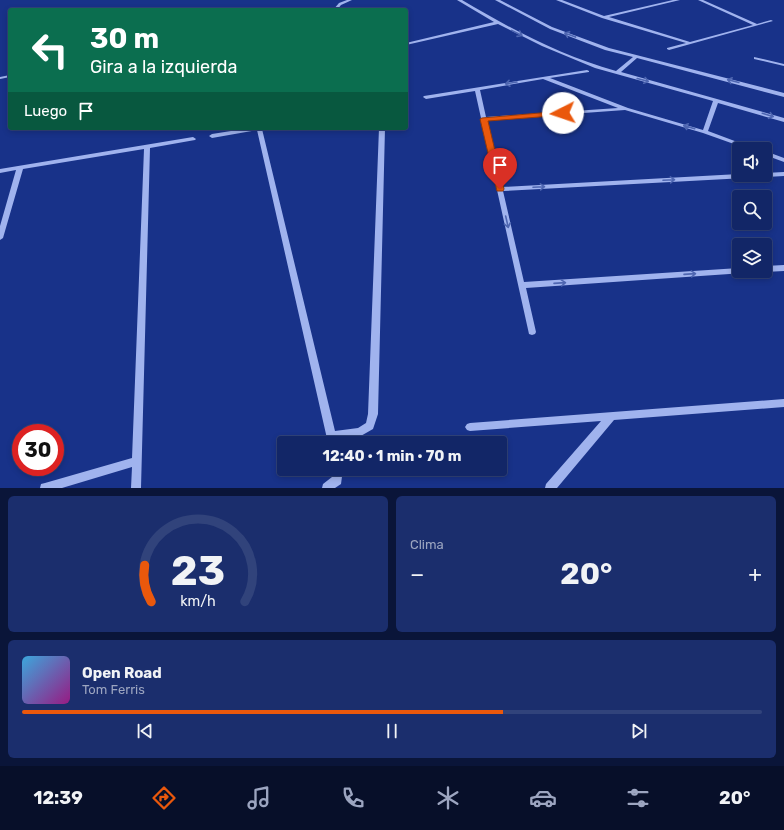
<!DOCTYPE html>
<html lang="es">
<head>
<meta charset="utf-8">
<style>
  :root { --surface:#122667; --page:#1b2e6d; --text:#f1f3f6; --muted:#9ca5c0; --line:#31437b; --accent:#ea580c }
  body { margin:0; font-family:Rubik,sans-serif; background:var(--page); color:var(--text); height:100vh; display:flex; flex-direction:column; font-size:15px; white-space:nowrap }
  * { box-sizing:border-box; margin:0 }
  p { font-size:13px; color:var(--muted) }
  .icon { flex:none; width:22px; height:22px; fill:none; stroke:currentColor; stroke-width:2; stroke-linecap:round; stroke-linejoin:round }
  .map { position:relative; height:488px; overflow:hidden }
  .drawer { display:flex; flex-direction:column; gap:8px; padding:8px; background:#0a1539; flex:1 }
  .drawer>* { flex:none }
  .guide { position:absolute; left:8px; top:8px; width:400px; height:122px; border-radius:4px; box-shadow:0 2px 6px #0003,0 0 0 1px var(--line); background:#0b6e4f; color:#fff; overflow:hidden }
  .buttons { position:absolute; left:732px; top:142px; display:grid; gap:8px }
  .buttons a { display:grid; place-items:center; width:40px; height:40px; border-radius:4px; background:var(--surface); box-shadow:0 2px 6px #0003,0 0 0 1px var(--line); font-size:20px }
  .speed { position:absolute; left:12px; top:424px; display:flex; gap:8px; font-size:20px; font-weight:700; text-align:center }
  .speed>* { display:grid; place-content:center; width:52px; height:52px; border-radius:50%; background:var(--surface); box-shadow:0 2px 6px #0003,0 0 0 1px var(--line); line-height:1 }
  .speed .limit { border:6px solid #d22; background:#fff; color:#111 }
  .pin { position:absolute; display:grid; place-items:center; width:34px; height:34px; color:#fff; margin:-41px -17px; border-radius:50% 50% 50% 0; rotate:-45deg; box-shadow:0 0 4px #0007 }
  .pin .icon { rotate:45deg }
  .me { position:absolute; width:44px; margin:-22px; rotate:266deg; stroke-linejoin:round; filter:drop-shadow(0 0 3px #0008) }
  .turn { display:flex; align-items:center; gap:14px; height:84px; padding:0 16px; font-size:18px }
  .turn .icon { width:52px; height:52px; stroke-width:2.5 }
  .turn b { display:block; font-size:28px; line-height:34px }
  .then { display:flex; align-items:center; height:38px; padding:0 16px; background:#0003; gap:8px; font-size:15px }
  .big { font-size:30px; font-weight:700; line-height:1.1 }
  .drawer .widget { flex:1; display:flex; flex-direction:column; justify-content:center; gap:6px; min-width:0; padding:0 14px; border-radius:6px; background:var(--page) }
  .drawer .dial { align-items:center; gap:0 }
  .dial svg { height:104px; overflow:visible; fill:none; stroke:var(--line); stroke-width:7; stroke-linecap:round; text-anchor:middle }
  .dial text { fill:var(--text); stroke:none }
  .song { display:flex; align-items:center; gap:12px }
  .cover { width:48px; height:48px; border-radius:6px; background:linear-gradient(135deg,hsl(200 70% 55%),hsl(310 70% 35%)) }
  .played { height:4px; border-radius:2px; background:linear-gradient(90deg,var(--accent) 65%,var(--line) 65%) }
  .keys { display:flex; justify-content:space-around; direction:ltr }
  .heat { display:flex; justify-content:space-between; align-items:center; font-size:22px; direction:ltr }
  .drawer .tiles { flex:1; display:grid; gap:8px; grid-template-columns:1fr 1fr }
  .widget:last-child { grid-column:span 2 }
  .trip { position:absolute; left:277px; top:436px; width:230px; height:40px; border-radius:4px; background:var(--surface); box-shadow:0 2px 6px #0003,0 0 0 1px var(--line); font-weight:700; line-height:40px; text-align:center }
  .menu { display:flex; height:64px; justify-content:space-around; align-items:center; background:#070f29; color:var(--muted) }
  .menu .icon { width:28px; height:28px }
  .menu .active { color:var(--accent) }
  .menu b { font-size:18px; color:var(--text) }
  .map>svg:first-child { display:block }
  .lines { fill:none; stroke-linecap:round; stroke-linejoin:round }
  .minor { fill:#a0b3ee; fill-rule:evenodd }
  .oneway { stroke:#4e66b1 }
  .route { fill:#ea580c; stroke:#983908 }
</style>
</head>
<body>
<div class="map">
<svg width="784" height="488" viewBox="0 0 784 488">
  <rect width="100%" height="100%" fill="#183289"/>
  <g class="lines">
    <path class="minor" d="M347 0H352L341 5 337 10H333L339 3Z
      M457 0H462C511 29 561 56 616 71L633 57 605 50 550 29 495 0H500L552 27 609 48 784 93V97L637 58 621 72 784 118V122L718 103 708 131 756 149H748L703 133 625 110 487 120 502 187 739 174 765 175V173L784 172V176L503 191 524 282 739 268V271H745L744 273 526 288 536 332 535 334 532 335 529 334 475 91 426 99 423 97 424 96 587 70 589 71V72L550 78 628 108 703 130 713 101 595 68 542 46 498 24 406 45V43L494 22ZM543 79 618 108 486 117 480 90Z
      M556 0H562L604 16 673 0H680L609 17 690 42 753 25 698 0H703L757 24 771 20 773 21 669 50 667 49V48L686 43 602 18Z
      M754 57 784 64V66L754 59Z
      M10 75V77L0 79V77Z
      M250 128H263L262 129 335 431 358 428 366 423 368 414 379 128H385L378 414 373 429 359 437 337 440 338 443H328L257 130 212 138 209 136 212 134Z
      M193 137 196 139 195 140 150 148 141 488H131L132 467 62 488H40L41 484 45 483 132 458 144 149 23 169 3 238 0 240V226L16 170 0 173V169Z
      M765 151 784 158V162L765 155Z
      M784 265V271L765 272 763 271H765V266Z
      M784 399V407L614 420 557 488H545L546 484 601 421 470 431 467 430 465 427 467 424 470 423Z
      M333 469H343L341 484 335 488H322L323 484 332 477Z"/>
  </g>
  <defs><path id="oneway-shaft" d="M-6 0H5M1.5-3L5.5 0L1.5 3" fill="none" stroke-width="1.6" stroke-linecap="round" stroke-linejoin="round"/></defs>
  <g class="oneway">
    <use href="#oneway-shaft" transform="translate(517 33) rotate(26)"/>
    <use href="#oneway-shaft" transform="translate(570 35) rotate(-160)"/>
    <use href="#oneway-shaft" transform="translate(643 80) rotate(15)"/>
    <use href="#oneway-shaft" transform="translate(733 81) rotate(-166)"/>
    <use href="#oneway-shaft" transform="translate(511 83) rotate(171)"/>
    <use href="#oneway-shaft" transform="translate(768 115) rotate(17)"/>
    <use href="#oneway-shaft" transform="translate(689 127) rotate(-164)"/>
    <use href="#oneway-shaft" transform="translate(669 180) rotate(-3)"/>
    <use href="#oneway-shaft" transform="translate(539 187) rotate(-3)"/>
    <use href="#oneway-shaft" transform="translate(507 222) rotate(77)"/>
    <use href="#oneway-shaft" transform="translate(690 274) rotate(-4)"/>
    <use href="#oneway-shaft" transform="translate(560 283) rotate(-4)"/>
  </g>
  <path class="route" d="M563 111 566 113 565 115 488 121 504 189 503 191H497L480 119 482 118Z"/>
</svg>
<div class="buttons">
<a><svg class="icon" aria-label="sound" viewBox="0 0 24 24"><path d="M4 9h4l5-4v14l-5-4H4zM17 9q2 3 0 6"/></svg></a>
<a><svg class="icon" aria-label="search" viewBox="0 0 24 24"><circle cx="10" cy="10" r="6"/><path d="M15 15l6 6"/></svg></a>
<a><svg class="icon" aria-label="layers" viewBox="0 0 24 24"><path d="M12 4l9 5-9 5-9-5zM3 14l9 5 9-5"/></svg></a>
</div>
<div class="speed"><div class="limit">30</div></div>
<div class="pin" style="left:500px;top:189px;background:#d93025"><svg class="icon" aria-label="arrive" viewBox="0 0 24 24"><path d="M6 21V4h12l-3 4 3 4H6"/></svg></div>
<svg class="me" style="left:563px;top:113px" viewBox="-20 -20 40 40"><circle r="19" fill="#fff"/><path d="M0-13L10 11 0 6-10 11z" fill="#ea580c"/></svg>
<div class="trip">12:40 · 1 min · 70 m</div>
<div class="guide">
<div class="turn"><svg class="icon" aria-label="left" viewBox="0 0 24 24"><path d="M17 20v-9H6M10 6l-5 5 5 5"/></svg><div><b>30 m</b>Gira a la izquierda</div></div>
<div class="then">Luego<svg class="icon" aria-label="arrive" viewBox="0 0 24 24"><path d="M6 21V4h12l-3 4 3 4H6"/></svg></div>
</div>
</div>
<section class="drawer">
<div class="tiles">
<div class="widget dial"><svg viewBox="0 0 100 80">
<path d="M14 69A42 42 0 1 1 86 69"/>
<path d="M14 69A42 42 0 0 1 9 41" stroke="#ea580c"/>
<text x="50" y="56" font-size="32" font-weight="700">23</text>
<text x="50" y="72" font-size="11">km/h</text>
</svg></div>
<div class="widget"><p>Clima</p>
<div class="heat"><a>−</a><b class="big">20°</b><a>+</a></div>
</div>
<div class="widget">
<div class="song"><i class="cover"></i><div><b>Open Road</b><p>Tom Ferris</p></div></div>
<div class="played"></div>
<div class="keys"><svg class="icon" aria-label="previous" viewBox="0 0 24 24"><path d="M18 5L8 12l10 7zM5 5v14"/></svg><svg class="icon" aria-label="pause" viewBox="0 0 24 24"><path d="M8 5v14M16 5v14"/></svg><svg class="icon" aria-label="next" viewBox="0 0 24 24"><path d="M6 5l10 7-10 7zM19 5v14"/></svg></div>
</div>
</div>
</section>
<nav class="menu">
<b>12:39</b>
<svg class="icon active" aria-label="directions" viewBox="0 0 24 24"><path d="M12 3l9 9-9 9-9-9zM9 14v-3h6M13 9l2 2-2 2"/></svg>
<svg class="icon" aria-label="music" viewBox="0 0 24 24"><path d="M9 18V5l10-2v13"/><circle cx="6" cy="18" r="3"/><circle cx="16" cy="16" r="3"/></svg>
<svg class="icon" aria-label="phone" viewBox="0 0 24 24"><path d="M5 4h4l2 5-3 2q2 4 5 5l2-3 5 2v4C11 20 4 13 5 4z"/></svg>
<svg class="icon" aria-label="climate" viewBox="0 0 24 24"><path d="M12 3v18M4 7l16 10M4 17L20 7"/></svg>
<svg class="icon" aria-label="car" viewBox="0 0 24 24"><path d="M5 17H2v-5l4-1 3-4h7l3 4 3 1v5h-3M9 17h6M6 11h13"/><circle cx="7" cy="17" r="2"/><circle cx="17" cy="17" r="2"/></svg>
<svg class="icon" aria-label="filters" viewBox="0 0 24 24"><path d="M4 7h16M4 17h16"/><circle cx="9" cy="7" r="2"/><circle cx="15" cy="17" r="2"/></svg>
<b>20°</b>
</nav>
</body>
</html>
